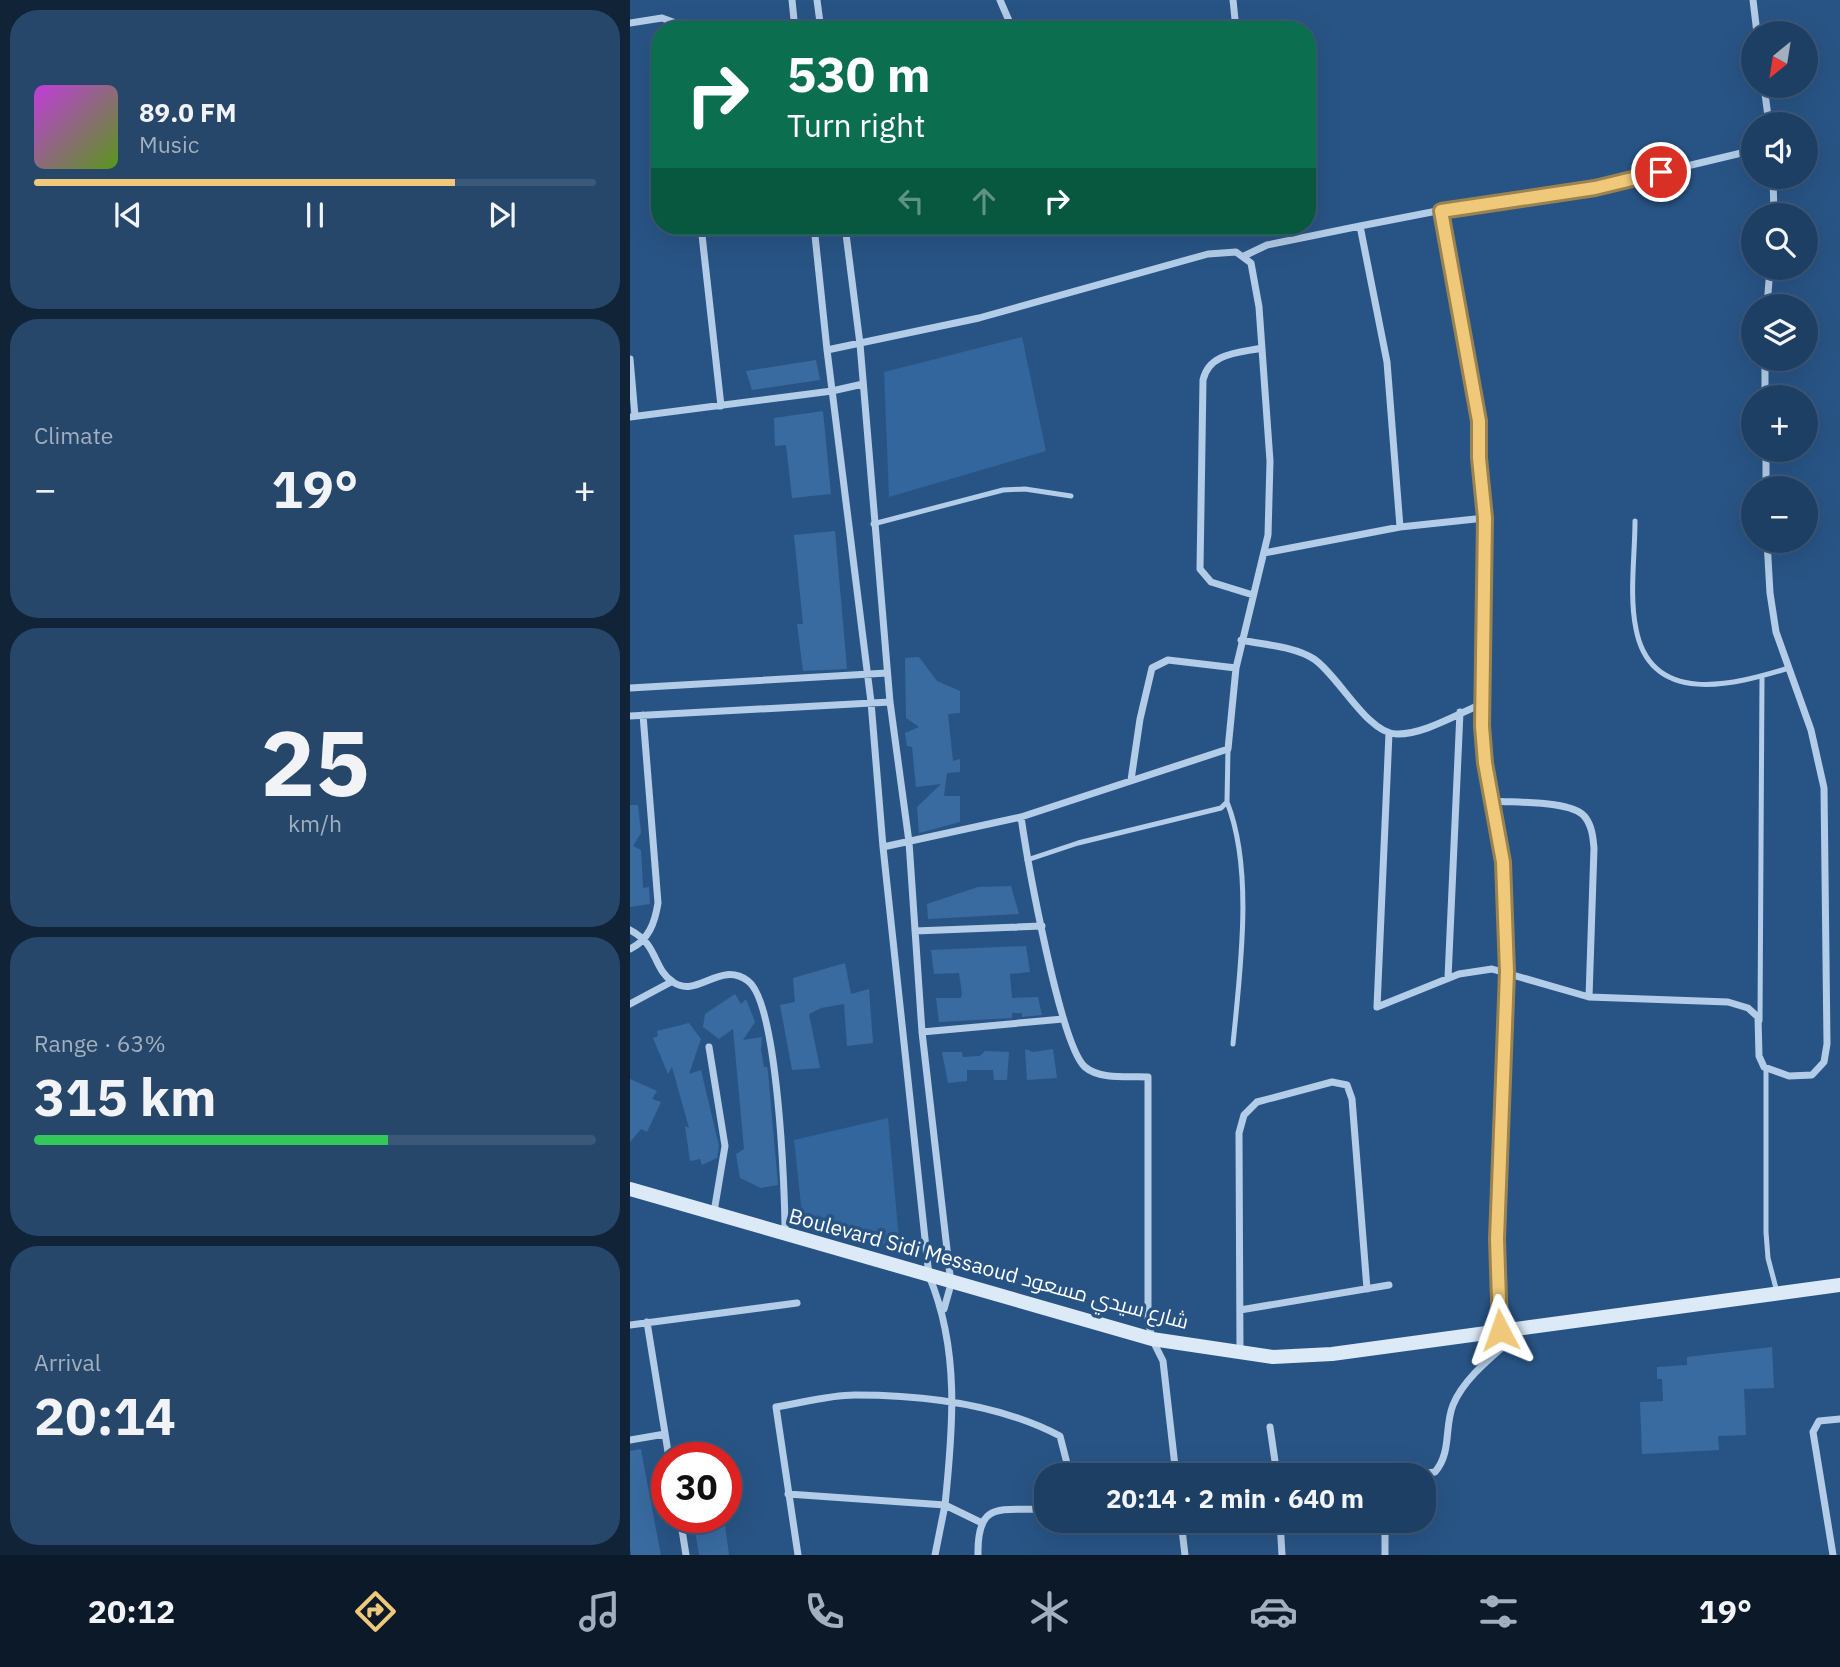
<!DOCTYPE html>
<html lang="en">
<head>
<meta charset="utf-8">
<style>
  :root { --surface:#1e3f64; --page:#26466a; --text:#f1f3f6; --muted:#a1afbf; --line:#3c5878; --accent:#efc979 }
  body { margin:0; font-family:"IBM Plex Sans",Cairo,sans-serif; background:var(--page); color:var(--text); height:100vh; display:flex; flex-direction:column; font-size:26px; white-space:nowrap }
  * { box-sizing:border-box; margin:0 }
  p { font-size:23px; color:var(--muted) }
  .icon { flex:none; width:38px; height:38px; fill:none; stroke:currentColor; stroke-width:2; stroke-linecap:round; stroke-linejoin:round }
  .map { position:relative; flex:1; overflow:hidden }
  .sheet { display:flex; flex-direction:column; gap:10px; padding:10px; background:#102337; width:630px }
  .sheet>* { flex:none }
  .banner { position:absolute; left:21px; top:21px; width:665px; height:214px; border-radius:28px; box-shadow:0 7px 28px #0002,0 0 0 2px var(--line); background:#0b6e4f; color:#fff; overflow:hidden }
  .needle { width:46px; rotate:210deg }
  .controls { position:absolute; left:1111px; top:21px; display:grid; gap:14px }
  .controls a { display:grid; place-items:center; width:77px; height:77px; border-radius:50%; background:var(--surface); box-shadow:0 7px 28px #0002,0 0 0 2px var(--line); font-size:35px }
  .speed { position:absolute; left:21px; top:1442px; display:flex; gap:14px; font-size:35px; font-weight:700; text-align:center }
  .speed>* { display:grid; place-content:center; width:91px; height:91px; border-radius:50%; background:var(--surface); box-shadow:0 7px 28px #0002,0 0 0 2px var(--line); line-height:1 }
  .speed .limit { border:10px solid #d22; background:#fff; color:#111 }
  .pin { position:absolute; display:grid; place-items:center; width:60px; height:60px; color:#fff; margin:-30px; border:4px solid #fff; border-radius:50%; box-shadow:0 2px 7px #0007 }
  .me { position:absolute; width:77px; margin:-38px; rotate:356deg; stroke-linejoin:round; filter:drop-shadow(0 0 5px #0008) }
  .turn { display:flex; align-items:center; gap:24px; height:147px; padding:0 21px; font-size:32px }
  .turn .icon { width:91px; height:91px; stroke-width:2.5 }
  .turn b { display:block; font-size:49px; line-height:60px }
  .lanes { display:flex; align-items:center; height:66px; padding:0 21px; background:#0003; justify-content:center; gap:35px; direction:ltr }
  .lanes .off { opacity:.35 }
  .big { font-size:52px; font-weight:700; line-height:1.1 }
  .sheet .widget { flex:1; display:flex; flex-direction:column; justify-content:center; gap:10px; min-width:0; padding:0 24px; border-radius:28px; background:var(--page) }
  .sheet .dial { align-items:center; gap:0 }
  .dial b { font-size:91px; line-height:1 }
  .song { display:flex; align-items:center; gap:21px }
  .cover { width:84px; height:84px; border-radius:10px; background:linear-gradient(135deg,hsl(290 70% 55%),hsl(90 70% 35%)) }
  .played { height:7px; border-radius:4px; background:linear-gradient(90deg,var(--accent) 75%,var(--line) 75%) }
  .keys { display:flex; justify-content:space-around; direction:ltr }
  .heat { display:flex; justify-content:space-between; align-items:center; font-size:38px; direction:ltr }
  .charge { height:10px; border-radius:5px; background:linear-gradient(90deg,#34c759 63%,var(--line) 0) }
  .trip { position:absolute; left:404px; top:1463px; width:402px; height:70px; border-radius:28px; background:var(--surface); box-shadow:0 7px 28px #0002,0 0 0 2px var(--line); font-weight:700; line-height:70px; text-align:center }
  .menu { display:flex; height:112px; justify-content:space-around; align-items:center; background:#0c1928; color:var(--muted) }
  .menu .icon { width:49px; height:49px }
  .menu .active { color:var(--accent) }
  .menu b { font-size:32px; color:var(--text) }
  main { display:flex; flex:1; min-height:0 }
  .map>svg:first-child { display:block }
  .green { fill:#33669c }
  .building { fill:#396ba1 }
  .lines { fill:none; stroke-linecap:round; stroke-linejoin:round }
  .lane { stroke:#b3cce7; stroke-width:5 }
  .street { stroke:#b3cce7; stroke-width:7 }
  .secondary { stroke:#dce9f7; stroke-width:14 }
  .route-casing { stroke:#9b834f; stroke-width:18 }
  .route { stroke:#efc979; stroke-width:12 }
  .labels { text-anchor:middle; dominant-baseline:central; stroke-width:7; stroke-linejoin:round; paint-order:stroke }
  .street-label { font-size:21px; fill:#fff; stroke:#285485 }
</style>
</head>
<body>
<main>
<section class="sheet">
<div class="widget">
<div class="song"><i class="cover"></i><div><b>89.0 FM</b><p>Music</p></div></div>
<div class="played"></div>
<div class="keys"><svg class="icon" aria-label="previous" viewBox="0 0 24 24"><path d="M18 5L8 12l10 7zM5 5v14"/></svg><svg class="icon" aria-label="pause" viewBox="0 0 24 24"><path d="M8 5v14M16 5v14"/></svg><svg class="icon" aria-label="next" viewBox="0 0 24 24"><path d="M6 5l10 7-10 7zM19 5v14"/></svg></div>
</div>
<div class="widget"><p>Climate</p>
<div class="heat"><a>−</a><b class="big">19°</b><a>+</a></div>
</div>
<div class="widget dial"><b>25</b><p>km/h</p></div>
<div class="widget"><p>Range · 63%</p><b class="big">315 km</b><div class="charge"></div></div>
<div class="widget"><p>Arrival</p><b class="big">20:14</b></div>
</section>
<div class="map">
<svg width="1210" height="1555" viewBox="0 0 1210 1555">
  <rect width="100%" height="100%" fill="#285485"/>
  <path class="green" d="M392 337 416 451 259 497 254 372Z
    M258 1118 270 1251 173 1223 164 1140Z"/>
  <path class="building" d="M186 360 190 380 122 390 116 371Z
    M193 411 201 494 162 498 156 445 145 446 144 418Z
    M205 531 217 669 173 671 167 624H173L164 535Z
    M289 657 307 681 330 691V713L318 714 323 761 330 759V772L317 773 314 796H330V822L289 833 287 807 311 784 286 787 282 747 277 746 275 733 289 727 276 718 275 658Z
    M0 805H8L11 833 3 846 11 850 13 888 19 887 20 904 0 907Z
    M381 886 389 914 298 919 297 904 348 887Z
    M396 946 400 972 380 974 382 998 408 997 412 1015 392 1017V1013H382V1018L309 1022 306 998H331L332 994 329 973 304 974 301 950Z
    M215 963 221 994 239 989 243 1043 217 1046 214 1004 191 1008 179 1014 190 1068 162 1070 150 1005 165 1002 163 978Z
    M105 994 111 1004 116 999 125 1022 113 1040 132 1037 131 1050 134 1067H137L138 1072 148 1185 131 1188 110 1178 106 1154 114 1149 103 1029 89 1039 73 1027 75 1014Z
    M59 1023 71 1039 59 1074 71 1070 89 1146 87 1158 72 1165 70 1159 60 1161 55 1126 59 1128 42 1067 38 1074 23 1038 28 1036 27 1031Z
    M395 1049 403 1052 423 1049 427 1078 397 1080Z
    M355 1051 379 1052 377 1080H364L363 1070H337V1081L318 1083 312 1052H332L333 1057 350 1056Z
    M0 1079 27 1091 22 1099 31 1102 17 1132 11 1129 0 1142Z
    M1142 1347 1144 1388 1114 1389 1116 1435 1088 1436 1089 1450 1012 1454 1010 1402 1033 1401 1032 1379H1027V1367L1057 1365V1357Z
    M80 1446 83 1458H45L44 1451Z
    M11 1449 14 1466 31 1555H1L0 1548V1451Z
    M63 1517H94L99 1555H69Z"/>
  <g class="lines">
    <path class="lane" d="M1005 521C1005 556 999 595 1006 629 1021 707 1104 685 1159 668
      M243 524 373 490 395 489 441 496
      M863 801 873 862 877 972
      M597 802C624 870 610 971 603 1044
      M397 860 448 843 591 808 597 802 598 749
      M1130 1021 1132 676
      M1136 1069V1232L1138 1258 1147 1292"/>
    <path class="street" d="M162 0 165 30
      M187 0 191 30
      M370 0 383 30
      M1123 0 1127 33
      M0 23 32 18 43 22 46 30
      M600 30 605 19 603 0
      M1134 86 1139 124
      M1143 177 1144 215
      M811 211 849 421V459L855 518 852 726 855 763 863 801C884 803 942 800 955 817 962 826 963 837 964 848L959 997
      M71 226 91 406
      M184 226 197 350 241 702 253 847 299 1276C330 1349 323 1428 315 1505L350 1522
      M215 226 230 344 260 702 279 842 292 1032 321 1284 314 1309
      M730 226 757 362 770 527
      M614 256 637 245 730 226 843 204 965 188 1124 150
      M1137 306 1140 268
      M197 350 349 318 578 254 606 252 621 263 629 307 640 461 638 535 606 668 598 749 391 817 253 847
      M0 359 5 416
      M1135 359V397
      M0 417 202 391 233 384
      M1136 450V488
      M634 553 770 527 855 518
      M623 595 581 582 570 569 573 380C579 353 608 353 632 348
      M611 640C634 645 664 646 684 659 708 675 737 733 766 734 793 735 827 714 852 704
      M0 688 257 673
      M0 716 260 702
      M759 733 747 1007 829 974 862 969 959 997 1098 1002 1118 1008 1128 1017 1129 1056 1134 1067 1159 1076 1182 1075 1194 1062 1197 1044 1194 788 1181 730 1146 632 1140 593 1137 541
      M501 780 510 719 522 668 538 660 606 668
      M391 817C397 858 430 1045 455 1067 470 1080 500 1076 518 1077V1318L522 1339 533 1361 546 1475
      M0 930C29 945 22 968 43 982 67 999 90 960 118 981 148 1003 155 1192 155 1233
      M285 931 412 926
      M0 949C19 940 25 922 28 903L13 715
      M818 978 830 712
      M0 1004 41 982
      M292 1032 433 1019
      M79 1047 95 1146 84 1212
      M610 1310 759 1285
      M17 1322 39 1458
      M0 1325 167 1303
      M870 1330 867 1239 877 972
      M610 1353 609 1133 614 1115 627 1102 702 1082 717 1085 722 1099 737 1289
      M640 1427 647 1475
      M0 1440 35 1434
      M781 1475 805 1472C822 1452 814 1427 823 1405 835 1375 870 1351 893 1329
      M158 1494 315 1505 305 1555
      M50 1517 56 1555
      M551 1521 555 1555
      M650 1521 652 1555
      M755 1521V1555
      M168 1555 146 1407C171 1403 199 1395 225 1395 294 1395 369 1404 430 1436L440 1475
      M348 1555C347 1499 371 1511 416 1509
      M1203 1555 1183 1432 1189 1421 1210 1419"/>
    <path class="secondary" d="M0 1189 522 1339 643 1357 702 1354 1210 1285"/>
  </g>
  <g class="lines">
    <defs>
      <path id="route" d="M870 1330 867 1239 877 972 873 862 855 763 852 726 855 518 849 458V421L811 211 965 188 1031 172"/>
    </defs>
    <use href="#route" class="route-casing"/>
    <use href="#route" class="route"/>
  </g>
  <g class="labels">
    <g class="street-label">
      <text transform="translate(359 1268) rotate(15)">Boulevard Sidi Messaoud شارع سيدي مسعود</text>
    </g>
  </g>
</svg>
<div class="controls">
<a><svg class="needle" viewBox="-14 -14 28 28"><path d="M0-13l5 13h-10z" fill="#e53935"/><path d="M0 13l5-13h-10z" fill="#a1afbf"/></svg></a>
<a><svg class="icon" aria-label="sound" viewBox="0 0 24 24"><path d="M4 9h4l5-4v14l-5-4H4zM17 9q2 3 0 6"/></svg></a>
<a><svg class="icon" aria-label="search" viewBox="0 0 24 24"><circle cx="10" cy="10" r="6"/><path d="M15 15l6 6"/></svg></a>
<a><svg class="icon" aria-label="layers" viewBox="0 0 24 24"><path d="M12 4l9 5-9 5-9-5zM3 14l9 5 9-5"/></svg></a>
<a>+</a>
<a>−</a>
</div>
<div class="speed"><div class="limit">30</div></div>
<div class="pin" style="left:1031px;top:172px;background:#d93025"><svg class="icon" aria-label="arrive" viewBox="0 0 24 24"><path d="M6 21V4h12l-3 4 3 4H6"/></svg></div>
<svg class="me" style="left:870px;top:1330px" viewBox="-20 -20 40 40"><path d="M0-17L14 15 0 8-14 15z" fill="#efc979" stroke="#fff" stroke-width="4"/></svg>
<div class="trip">20:14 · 2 min · 640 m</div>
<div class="banner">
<div class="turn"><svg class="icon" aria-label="right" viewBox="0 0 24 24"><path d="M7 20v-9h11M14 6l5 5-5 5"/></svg><div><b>530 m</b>Turn right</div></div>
<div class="lanes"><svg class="icon off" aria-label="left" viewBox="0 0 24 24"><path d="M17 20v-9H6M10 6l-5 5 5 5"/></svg><svg class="icon off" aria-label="ahead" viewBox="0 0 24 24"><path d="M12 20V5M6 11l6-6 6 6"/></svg><svg class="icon" aria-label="right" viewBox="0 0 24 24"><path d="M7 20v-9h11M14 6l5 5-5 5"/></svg></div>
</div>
</div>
</main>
<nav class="menu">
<b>20:12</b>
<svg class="icon active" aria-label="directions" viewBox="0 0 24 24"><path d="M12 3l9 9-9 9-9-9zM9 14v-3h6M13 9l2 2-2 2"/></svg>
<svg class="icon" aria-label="music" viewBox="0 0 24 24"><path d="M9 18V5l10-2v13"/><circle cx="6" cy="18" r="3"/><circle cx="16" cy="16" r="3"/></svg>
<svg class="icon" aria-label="phone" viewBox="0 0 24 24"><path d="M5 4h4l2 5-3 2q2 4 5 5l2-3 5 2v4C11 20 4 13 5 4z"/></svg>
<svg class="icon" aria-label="climate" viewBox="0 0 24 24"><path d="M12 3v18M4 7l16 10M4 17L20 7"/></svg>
<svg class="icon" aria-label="car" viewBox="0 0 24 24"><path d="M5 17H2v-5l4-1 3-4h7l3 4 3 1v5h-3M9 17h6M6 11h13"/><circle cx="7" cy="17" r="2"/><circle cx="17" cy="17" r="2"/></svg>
<svg class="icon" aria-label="filters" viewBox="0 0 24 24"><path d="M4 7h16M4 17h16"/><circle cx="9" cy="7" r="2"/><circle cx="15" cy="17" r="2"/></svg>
<b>19°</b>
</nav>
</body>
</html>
